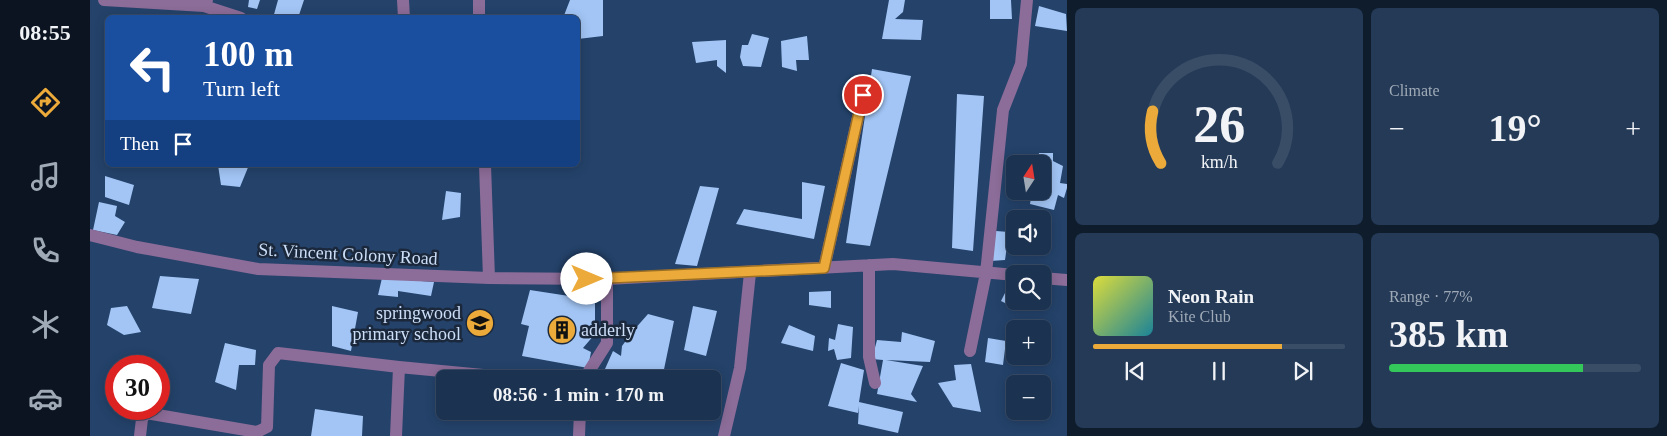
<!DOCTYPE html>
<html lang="en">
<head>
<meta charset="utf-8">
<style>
  :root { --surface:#1b3250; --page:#243a57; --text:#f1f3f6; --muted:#a0aab7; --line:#394d67; --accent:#ebaa39 }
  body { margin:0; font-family:Georgia,serif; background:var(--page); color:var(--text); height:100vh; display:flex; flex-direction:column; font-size:19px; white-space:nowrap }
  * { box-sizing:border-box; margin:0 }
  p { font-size:16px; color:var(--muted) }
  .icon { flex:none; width:28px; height:28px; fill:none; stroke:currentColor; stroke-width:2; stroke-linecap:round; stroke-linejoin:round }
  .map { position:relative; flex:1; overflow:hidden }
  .drawer { display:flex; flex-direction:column; gap:8px; padding:8px; background:#0f1c2c; width:600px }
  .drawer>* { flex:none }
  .guide { position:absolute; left:15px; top:15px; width:475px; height:152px; border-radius:8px; box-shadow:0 2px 12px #0003,0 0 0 1px var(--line); background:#1a4fa0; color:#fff; overflow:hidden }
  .needle { width:32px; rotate:12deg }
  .tools { position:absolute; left:916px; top:155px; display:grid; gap:10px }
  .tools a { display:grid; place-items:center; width:45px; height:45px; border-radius:8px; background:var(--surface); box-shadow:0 2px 12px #0003,0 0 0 1px var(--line); font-size:25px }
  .speed { position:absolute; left:15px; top:355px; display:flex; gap:10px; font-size:25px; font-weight:700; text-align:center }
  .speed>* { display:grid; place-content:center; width:65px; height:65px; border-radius:50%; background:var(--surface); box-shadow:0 2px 12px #0003,0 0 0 1px var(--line); line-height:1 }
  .speed .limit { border:8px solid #d22; background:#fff; color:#111 }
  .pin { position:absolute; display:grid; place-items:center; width:42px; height:42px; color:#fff; margin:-21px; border:2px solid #fff; border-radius:50%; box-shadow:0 1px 5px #0007 }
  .me { position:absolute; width:55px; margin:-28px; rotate:90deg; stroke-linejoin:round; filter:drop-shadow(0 0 4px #0008) }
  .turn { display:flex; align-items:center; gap:18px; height:105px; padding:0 15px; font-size:22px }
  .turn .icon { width:65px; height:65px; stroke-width:2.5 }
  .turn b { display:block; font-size:35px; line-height:42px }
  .then { display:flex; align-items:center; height:48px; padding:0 15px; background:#0003; gap:10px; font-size:19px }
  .big { font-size:38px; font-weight:700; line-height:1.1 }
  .drawer .tile { flex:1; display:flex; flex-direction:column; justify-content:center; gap:8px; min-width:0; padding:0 18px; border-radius:8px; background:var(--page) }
  .drawer .dial { align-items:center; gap:0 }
  .dial svg { height:130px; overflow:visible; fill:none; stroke:var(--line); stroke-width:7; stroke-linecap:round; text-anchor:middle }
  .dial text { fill:var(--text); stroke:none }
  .song { display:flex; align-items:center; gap:15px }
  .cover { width:60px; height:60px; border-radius:8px; background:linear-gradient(135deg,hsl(60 70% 55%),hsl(190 70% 35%)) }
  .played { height:5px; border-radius:2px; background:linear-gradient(90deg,var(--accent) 75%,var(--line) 75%) }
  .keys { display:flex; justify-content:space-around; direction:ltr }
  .heat { display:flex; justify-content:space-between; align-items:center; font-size:28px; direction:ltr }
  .charge { height:8px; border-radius:4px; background:linear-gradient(90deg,#34c759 77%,var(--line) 0) }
  .drawer .tiles { flex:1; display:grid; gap:8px; grid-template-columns:repeat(2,1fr) }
  .trip { position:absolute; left:346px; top:370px; width:285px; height:50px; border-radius:8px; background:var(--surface); box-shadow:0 2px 12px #0003,0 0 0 1px var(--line); font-weight:700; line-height:50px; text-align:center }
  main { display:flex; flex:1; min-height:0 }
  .menu { display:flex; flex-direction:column; width:90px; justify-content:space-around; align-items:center; background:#0b1420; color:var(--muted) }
  .menu .icon { width:35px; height:35px }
  .menu .active { color:var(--accent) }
  .menu b { font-size:22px; color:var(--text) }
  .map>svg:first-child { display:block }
  .building { fill:#a2c5f5 }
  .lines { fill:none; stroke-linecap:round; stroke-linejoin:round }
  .minor { stroke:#8c6c98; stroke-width:12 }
  .route-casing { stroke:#996e25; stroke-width:12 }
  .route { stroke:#ebaa39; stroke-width:9 }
  .labels { text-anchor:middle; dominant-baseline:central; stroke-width:5; stroke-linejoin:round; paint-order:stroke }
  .street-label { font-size:18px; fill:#cddff8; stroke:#1b283b }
  .poi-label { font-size:18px; fill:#cddff8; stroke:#1b283b; text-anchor:end }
</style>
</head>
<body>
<main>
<nav class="menu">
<b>08:55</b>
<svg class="icon active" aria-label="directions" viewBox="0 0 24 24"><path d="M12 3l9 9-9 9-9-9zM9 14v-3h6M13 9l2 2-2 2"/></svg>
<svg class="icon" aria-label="music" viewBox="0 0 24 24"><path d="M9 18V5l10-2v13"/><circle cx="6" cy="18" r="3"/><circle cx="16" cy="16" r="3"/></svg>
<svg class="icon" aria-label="phone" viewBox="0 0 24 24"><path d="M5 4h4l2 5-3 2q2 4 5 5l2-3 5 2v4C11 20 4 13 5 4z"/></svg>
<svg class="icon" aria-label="climate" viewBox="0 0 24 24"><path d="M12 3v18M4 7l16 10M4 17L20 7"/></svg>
<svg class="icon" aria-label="car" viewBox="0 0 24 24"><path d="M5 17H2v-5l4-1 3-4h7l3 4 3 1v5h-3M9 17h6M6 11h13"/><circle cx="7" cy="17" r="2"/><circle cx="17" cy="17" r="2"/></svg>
</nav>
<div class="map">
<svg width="977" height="436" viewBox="0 0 977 436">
  <rect width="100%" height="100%" fill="#24426a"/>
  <path class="building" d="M159 0H170L167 9 158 7Z
    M188 0H214L208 18H183Z
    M480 0H513V36L488 39V18H473Z
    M799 0H815L813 12 805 19 833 20 831 40 792 39Z
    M900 0H921L922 19H900Z
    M949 6 976 14 977 31 945 26Z
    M662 34 679 38 671 67 653 66 650 57 652 45H658Z
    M717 36 719 60H706L707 71 692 67 691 41Z
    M636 40V73L627 66V60L606 63 602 42Z
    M782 69 821 76 780 246 756 243Z
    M867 94 894 96 883 251 862 248Z
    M949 153H963V161L973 166 970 183 977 184V188L974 198 968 195 964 210 940 204 942 191H952V164H947Z
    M128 165H159L150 187 131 185Z
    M15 176 44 185 39 205 15 197Z
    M712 182 735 186 724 239 646 224 654 209 712 219Z
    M610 186 629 188 607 266 585 264Z
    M356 191 371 193 370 217 352 220Z
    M9 202 27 206 25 216 35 222 27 235 3 230Z
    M906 231 919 232 915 260 900 261Z
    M70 276 109 279 101 314 62 308Z
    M292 278 344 282 341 296 308 291V297L288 295Z
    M440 290 505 300V334L493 348 501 352 498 368 432 356 439 326 431 324Z
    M741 291V308L719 305V292Z
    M915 293 925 297V301H932L929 310 911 301Z
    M37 306 51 332 34 335 17 325 21 308Z
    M242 306 268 312 261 351 242 346Z
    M603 306 627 311 616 356 594 350Z
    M558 314 584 321 572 379H543L515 369 523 351 531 356 532 346 543 331Z
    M748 324 763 327 761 358 747 360 744 349 738 351 739 338 745 340Z
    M699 325 725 336 723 351 691 343Z
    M812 332 845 341 840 362 796 360 833 366 821 394 827 402 787 394 793 360 782 359 787 340 811 342Z
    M898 338 916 341 913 365 895 362Z
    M135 343 166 350 165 365H149L146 390 125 382Z
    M751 363 774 370 769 402 813 412 808 433 768 424 769 406 768 413 738 406Z
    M881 364 891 412 863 407 848 383 866 380 864 365Z
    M225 409 273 416 272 436H221Z"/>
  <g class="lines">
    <path class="minor" d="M14 0 114 6 117 0
      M313 0 314 18
      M389 0V18
      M114 6 151 18
      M395 165 399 278
      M0 235 47 247 168 269 399 278 517 279 803 264 925 275
      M779 265V357L785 383
      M734 268 773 95
      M952 278 977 280
      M880 351 896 273 913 110 931 64 937 0
      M494 379 517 343V279
      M50 436 52 419 56 413 167 432 177 427 179 365 188 353 309 367 437 379
      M306 436 309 367
      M489 436 490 411
      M634 436 650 368 660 273"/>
  </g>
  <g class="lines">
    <defs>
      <path id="route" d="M497 279 734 268 773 95"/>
    </defs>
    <use href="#route" class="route-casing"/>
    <use href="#route" class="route"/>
  </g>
  <defs>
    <symbol id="school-disc" viewBox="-11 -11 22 22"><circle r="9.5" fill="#ebaa39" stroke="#1b283b"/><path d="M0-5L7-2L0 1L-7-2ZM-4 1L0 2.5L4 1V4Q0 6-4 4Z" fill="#111"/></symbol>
    <symbol id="building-disc" viewBox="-11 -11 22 22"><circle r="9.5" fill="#ebaa39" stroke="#1b283b"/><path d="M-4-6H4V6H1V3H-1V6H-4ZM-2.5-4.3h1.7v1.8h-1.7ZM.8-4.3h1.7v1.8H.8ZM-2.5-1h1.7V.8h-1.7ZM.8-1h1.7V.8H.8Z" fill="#111"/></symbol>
  </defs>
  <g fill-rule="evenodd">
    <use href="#school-disc" x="374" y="307" width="32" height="32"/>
    <use href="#building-disc" x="456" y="314" width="32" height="32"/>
  </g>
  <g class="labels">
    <g class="street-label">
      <text transform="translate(258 254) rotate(3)">St. Vincent Colony Road</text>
    </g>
    <g class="poi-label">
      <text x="371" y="313">springwood<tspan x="371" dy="21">primary school</tspan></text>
      <text x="491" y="330" text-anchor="start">adderly</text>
    </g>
  </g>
</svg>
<div class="tools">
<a><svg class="needle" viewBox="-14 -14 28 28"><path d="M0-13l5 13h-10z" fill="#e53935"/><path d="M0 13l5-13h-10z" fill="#a0aab7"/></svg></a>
<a><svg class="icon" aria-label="sound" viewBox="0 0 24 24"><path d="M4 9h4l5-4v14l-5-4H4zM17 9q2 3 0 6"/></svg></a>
<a><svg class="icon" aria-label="search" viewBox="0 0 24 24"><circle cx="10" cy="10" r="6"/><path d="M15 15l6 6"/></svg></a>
<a>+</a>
<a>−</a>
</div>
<div class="speed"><div class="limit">30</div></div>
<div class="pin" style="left:773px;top:95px;background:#d93025"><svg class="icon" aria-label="arrive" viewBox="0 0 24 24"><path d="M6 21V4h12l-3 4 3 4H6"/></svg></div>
<svg class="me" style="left:497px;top:279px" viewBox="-20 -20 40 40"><circle r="19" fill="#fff"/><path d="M0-13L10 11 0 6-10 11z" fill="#ebaa39"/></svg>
<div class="trip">08:56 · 1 min · 170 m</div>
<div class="guide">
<div class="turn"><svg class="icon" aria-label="left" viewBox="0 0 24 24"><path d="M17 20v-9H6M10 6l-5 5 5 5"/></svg><div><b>100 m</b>Turn left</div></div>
<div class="then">Then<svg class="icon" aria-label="arrive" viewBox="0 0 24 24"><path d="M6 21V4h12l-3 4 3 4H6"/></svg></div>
</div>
</div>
<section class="drawer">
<div class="tiles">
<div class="tile dial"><svg viewBox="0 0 100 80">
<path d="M14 69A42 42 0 1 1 86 69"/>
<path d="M14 69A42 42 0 0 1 9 37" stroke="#ebaa39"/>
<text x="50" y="56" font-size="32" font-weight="700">26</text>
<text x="50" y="72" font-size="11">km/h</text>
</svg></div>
<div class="tile"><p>Climate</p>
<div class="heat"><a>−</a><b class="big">19°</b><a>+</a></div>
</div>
<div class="tile">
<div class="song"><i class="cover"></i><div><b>Neon Rain</b><p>Kite Club</p></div></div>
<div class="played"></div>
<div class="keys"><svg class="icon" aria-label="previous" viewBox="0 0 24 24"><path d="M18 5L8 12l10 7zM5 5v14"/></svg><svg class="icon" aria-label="pause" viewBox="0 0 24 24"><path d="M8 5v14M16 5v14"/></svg><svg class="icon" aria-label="next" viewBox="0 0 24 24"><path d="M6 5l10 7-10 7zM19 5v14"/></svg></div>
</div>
<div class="tile"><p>Range · 77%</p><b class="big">385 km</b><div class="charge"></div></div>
</div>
</section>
</main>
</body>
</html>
